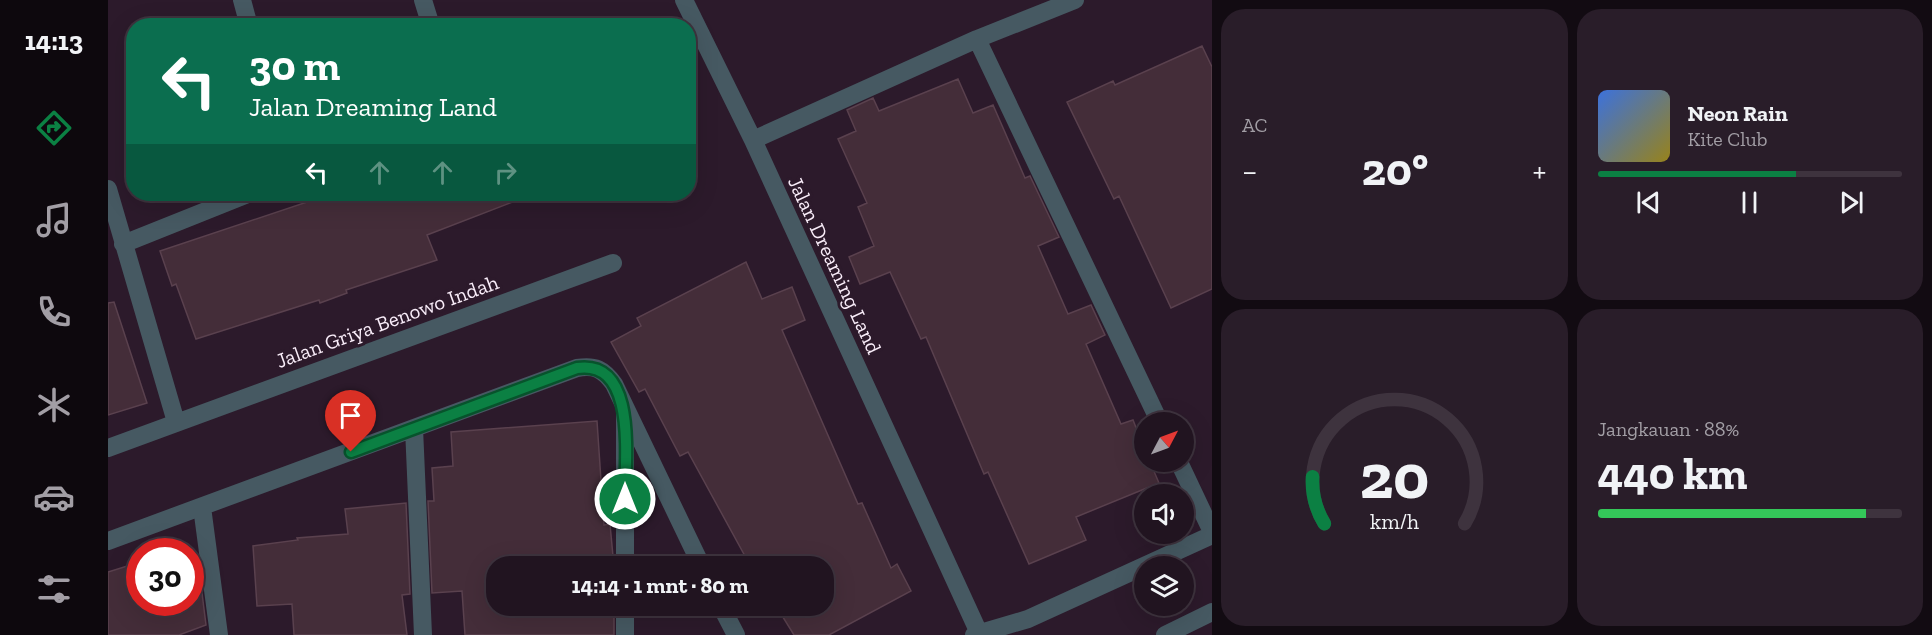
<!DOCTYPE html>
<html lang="id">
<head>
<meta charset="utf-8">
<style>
  :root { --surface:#211420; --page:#291d29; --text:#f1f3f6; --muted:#a29ea5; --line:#3e333e; --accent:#0b8043 }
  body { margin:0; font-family:"Zilla Slab",serif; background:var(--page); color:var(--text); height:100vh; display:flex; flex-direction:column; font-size:22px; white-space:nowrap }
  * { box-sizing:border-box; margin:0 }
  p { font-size:20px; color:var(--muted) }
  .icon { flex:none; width:33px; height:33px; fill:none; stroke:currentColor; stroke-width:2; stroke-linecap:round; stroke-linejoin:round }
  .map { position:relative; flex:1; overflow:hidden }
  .panel { display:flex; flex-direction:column; gap:9px; padding:9px; background:#120b12; width:720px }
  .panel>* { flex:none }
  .banner { position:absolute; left:18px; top:18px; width:570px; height:183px; border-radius:24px; box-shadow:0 6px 24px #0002,0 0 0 2px var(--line); background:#0b6e4f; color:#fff; overflow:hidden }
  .needle { width:39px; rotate:49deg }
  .buttons { position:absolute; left:1026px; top:412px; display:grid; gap:12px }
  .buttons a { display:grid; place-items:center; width:60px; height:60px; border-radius:50%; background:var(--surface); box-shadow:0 6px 24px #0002,0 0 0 2px var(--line); font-size:30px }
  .speed { position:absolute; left:18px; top:538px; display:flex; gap:12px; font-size:30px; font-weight:700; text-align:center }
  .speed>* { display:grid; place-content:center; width:78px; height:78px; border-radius:50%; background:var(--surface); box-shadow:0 6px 24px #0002,0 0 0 2px var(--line); line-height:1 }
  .speed .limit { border:9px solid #d22; background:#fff; color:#111 }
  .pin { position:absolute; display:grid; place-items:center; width:51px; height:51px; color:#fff; margin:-62px -26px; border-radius:50% 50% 50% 0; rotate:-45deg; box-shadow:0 0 6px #0007 }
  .pin .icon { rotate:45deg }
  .me { position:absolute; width:66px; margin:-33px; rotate:0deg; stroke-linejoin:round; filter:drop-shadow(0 0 4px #0008) }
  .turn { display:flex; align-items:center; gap:21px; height:126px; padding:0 24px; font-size:27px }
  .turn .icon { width:78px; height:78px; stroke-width:2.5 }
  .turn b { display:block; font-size:42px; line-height:51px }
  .lanes { display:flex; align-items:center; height:57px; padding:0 24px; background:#0003; justify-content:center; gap:30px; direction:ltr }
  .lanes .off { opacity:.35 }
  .big { font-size:45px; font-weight:800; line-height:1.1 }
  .panel .tile { flex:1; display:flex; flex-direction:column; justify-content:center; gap:9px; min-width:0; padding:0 21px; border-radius:24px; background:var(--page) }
  .panel .dial { align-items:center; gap:0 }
  .dial svg { height:156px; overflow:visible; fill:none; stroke:var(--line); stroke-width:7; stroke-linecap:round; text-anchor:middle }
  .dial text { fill:var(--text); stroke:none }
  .song { display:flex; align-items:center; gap:18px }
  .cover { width:72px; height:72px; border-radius:9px; background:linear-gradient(135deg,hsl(220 70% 55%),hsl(50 70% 35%)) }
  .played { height:6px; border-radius:3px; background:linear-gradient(90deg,var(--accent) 65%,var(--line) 65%) }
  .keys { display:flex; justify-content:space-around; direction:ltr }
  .heat { display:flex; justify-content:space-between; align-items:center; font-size:33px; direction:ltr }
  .charge { height:9px; border-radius:4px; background:linear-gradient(90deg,#34c759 88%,var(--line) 0) }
  .panel .tiles { flex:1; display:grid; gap:9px; grid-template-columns:repeat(2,1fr) }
  .trip { position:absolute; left:378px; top:556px; width:348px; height:60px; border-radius:24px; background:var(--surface); box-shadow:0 6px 24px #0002,0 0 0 2px var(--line); font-weight:800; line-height:60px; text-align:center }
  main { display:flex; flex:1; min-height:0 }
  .dock { display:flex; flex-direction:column; width:108px; justify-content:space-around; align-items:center; background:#0d080d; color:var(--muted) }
  .dock .icon { width:42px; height:42px }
  .dock .on { color:var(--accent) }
  .dock b { font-size:27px; color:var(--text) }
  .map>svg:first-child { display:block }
  .building { fill:#442d39; stroke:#5a414e; stroke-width:1.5 }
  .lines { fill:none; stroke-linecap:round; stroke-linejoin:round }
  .minor { stroke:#465962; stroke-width:18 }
  .route-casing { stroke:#07532c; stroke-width:15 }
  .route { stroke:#0b8043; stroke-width:10 }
  .labels { text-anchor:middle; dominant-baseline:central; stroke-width:6; stroke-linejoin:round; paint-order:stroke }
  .street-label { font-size:21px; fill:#f9edf9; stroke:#2c1a2b }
</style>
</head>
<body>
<main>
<nav class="dock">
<b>14:13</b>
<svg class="icon on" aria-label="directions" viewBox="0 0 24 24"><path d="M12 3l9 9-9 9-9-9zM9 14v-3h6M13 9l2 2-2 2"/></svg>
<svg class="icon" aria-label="music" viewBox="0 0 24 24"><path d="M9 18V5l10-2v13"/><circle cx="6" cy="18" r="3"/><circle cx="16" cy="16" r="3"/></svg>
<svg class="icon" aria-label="phone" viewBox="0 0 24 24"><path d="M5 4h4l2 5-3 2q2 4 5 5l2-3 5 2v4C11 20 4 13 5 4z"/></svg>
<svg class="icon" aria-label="climate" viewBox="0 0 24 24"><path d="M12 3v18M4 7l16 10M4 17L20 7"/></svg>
<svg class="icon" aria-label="car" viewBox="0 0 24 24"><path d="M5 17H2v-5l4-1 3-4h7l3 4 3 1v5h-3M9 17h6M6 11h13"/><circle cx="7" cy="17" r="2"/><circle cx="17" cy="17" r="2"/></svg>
<svg class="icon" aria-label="filters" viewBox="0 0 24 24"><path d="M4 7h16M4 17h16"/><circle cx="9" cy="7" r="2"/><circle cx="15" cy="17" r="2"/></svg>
</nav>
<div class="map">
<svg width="1104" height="635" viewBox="0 0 1104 635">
  <rect width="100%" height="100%" fill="#2c1a2b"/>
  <path class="building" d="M1094 46 1104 67V289L1063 308 1011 196 1006 199 959 102 1005 81 1007 85Z
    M850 79 865 113 885 105 917 178 922 176 951 237 930 246 960 314 983 305 997 335 978 344 1013 424 1025 420 1036 448V462H1042L1051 483 968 517 978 540 921 564 880 472 876 474 818 337 813 339 782 272 752 284 741 257 766 246 750 207 759 203 730 139 748 131 739 110 765 98 771 111Z
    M223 194 420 196 319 235 329 260 238 290 239 293 212 303 211 300 88 339 68 284 64 286 52 251Z
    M638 262 654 299 684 287 697 320 674 330 750 504 754 503 783 568 789 564 803 591 721 635H686L668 606H716V567H643L580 452 572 456 537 389 531 392 503 342 533 326 529 318Z
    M6 302 39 403 0 415V303Z
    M489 421 496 525 502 524 506 567H388V606H506V635H357L354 591 324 593 320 501H326L324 468 345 466 343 432Z
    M298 503 302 594 294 595 299 635H186L184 604 149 606 145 546 190 540 189 538 240 534 237 509Z
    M32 562V603H82V597L94 593 98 625 71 635H0V572Z"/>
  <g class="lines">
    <path class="minor" d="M134 0 141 26
      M315 0 323 26
      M576 0 645 140 871 633
      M869 39 1052 423
      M645 140 869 39 967 0
      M0 189 68 422
      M15 244 140 194
      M517 413V567
      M306 428 315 635
      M0 448 505 263
      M1071 462 1104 532
      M94 507 111 635
      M0 541 469 368C487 365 495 369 506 384L594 567
      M517 606V635
      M613 606 628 635
      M866 635 920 619 1104 535
      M1057 635 1104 612"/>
  </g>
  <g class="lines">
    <defs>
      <path id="route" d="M243 452 469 368C530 359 517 460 517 499"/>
    </defs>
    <use href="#route" class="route-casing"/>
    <use href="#route" class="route"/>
  </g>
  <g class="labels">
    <g class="street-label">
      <text transform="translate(727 265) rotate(65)">Jalan Dreaming Land</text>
      <text transform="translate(279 321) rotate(-20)">Jalan Griya Benowo Indah</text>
    </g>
  </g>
</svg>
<div class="buttons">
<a><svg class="needle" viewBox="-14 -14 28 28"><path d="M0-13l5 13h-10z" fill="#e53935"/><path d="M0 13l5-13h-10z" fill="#a29ea5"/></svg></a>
<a><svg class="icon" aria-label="sound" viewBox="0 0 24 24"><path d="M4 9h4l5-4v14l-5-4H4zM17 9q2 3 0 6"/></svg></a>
<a><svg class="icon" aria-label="layers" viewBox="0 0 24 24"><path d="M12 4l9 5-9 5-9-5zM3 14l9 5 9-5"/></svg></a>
</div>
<div class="speed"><div class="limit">30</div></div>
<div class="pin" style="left:243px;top:452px;background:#d93025"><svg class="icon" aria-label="arrive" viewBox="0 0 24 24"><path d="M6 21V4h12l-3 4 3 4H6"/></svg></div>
<svg class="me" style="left:517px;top:499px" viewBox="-20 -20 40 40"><circle r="17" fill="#0b8043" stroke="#fff" stroke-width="3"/><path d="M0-11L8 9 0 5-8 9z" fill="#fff"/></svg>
<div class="trip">14:14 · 1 mnt · 80 m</div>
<div class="banner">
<div class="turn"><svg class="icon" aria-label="left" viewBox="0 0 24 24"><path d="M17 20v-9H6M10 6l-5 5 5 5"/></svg><div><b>30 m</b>Jalan Dreaming Land</div></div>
<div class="lanes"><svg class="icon" aria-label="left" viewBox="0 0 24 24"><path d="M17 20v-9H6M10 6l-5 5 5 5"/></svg><svg class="icon off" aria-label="ahead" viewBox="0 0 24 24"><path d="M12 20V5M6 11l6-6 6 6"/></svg><svg class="icon off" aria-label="ahead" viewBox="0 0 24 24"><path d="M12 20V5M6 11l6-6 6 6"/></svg><svg class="icon off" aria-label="right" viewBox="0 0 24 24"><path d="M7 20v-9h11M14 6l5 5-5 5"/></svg></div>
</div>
</div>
<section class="panel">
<div class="tiles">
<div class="tile"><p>AC</p>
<div class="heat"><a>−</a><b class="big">20°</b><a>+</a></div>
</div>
<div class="tile">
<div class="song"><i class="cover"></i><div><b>Neon Rain</b><p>Kite Club</p></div></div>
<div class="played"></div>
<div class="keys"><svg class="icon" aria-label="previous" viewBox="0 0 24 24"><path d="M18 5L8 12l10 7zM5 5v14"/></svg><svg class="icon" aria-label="pause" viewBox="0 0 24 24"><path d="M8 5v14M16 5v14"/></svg><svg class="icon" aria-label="next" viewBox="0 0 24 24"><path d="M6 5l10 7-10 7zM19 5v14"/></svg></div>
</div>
<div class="tile dial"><svg viewBox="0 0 100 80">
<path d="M14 69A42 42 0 1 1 86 69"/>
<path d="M14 69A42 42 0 0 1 8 45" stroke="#0b8043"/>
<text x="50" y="56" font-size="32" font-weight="700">20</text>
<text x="50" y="72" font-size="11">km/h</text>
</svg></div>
<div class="tile"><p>Jangkauan · 88%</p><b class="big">440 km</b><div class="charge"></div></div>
</div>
</section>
</main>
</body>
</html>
